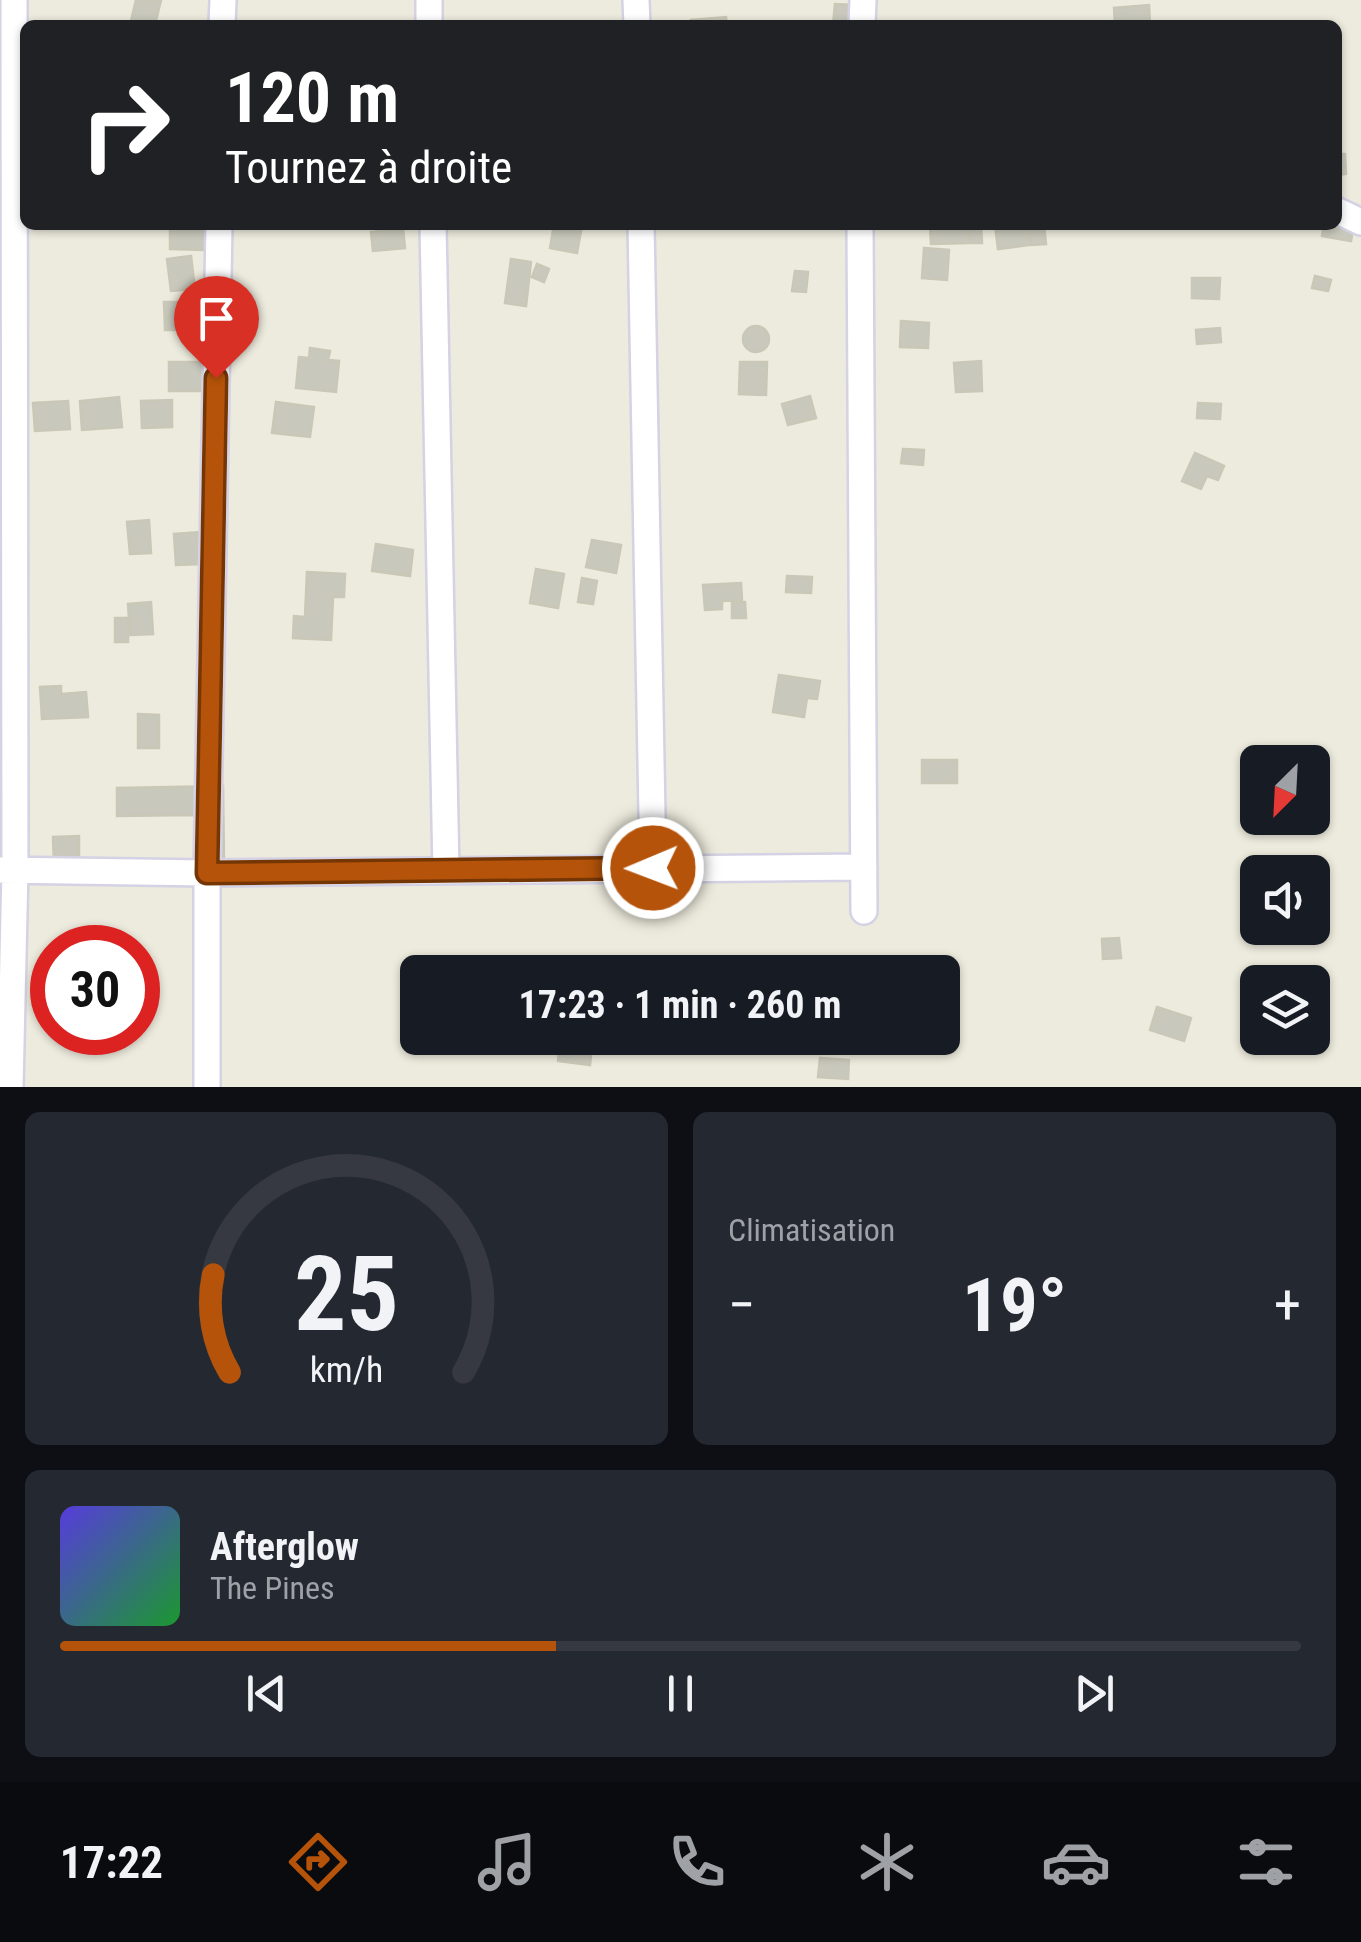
<!DOCTYPE html>
<html lang="fr">
<head>
<meta charset="utf-8">
<style>
  :root { --surface:#171b24; --page:#242831; --text:#f1f3f6; --muted:#9ea1a6; --line:#363941; --accent:#b45309 }
  body { margin:0; font-family:"Roboto Condensed",sans-serif; background:var(--page); color:var(--text); height:100vh; display:flex; flex-direction:column; font-size:38px; white-space:nowrap }
  * { box-sizing:border-box; margin:0 }
  p { font-size:32px; color:var(--muted) }
  .icon { flex:none; width:55px; height:55px; fill:none; stroke:currentColor; stroke-width:2; stroke-linecap:round; stroke-linejoin:round }
  .map { position:relative; height:1087px; overflow:hidden }
  .side { display:flex; flex-direction:column; gap:25px; padding:25px; background:#0d0f14; flex:1 }
  .side>* { flex:none }
  .top-card { position:absolute; left:20px; top:20px; width:1322px; height:210px; border-radius:15px; box-shadow:0 2px 8px #0004; background:#202124; color:#fff; overflow:hidden }
  .needle { width:65px; rotate:204deg }
  .fabs { position:absolute; left:1240px; top:745px; display:grid; gap:20px }
  .fabs a { display:grid; place-items:center; width:90px; height:90px; border-radius:15px; background:var(--surface); box-shadow:0 2px 8px #0004; font-size:50px }
  .speed { position:absolute; left:30px; top:925px; display:flex; gap:20px; font-size:50px; font-weight:700; text-align:center }
  .speed>* { display:grid; place-content:center; width:130px; height:130px; border-radius:50%; background:var(--surface); box-shadow:0 2px 8px #0004; line-height:1 }
  .speed .limit { border:15px solid #d22; background:#fff; color:#111 }
  .pin { position:absolute; display:grid; place-items:center; width:85px; height:85px; color:#fff; margin:-102px -42px; border-radius:50% 50% 50% 0; rotate:-45deg; box-shadow:0 0 10px #0007 }
  .pin .icon { rotate:45deg }
  .me { position:absolute; width:110px; margin:-55px; rotate:269deg; stroke-linejoin:round; filter:drop-shadow(0 0 8px #0008) }
  .turn { display:flex; align-items:center; gap:35px; height:210px; padding:0 40px; font-size:45px }
  .turn .icon { width:130px; height:130px; stroke-width:2.5 }
  .turn b { display:block; font-size:70px; line-height:85px }
  .big { font-size:75px; font-weight:700; line-height:1.1 }
  .side .card { flex:1; display:flex; flex-direction:column; justify-content:center; gap:15px; min-width:0; padding:0 35px; border-radius:15px; background:var(--page) }
  .side .dial { align-items:center; gap:0 }
  .dial svg { height:260px; overflow:visible; fill:none; stroke:var(--line); stroke-width:7; stroke-linecap:round; text-anchor:middle }
  .dial text { fill:var(--text); stroke:none }
  .song { display:flex; align-items:center; gap:30px }
  .cover { width:120px; height:120px; border-radius:15px; background:linear-gradient(135deg,hsl(250 70% 55%),hsl(130 70% 35%)) }
  .played { height:10px; border-radius:5px; background:linear-gradient(90deg,var(--accent) 40%,var(--line) 40%) }
  .keys { display:flex; justify-content:space-around; direction:ltr }
  .heat { display:flex; justify-content:space-between; align-items:center; font-size:55px; direction:ltr }
  .side .tiles { flex:1; display:grid; gap:25px; grid-template-columns:1fr 1fr }
  .card:last-child { grid-column:span 2 }
  .trip { position:absolute; left:400px; top:955px; width:560px; height:100px; border-radius:15px; background:var(--surface); box-shadow:0 2px 8px #0004; font-weight:700; line-height:100px; text-align:center }
  .tab-bar { display:flex; height:160px; justify-content:space-around; align-items:center; background:#090b0e; color:var(--muted) }
  .tab-bar .icon { width:70px; height:70px }
  .tab-bar .current { color:var(--accent) }
  .tab-bar b { font-size:45px; color:var(--text) }
  .map>svg:first-child { display:block }
  .building { fill:#c9c8bc; stroke:#c9c8b7; stroke-width:2.5 }
  .lines { fill:none; stroke-linecap:round; stroke-linejoin:round }
  .minor-casing { stroke:#d4d2e4; stroke-width:30 }
  .minor { stroke:#fff; stroke-width:25 }
  .route-casing { stroke:#753606; stroke-width:25 }
  .route { stroke:#b45309; stroke-width:18 }
</style>
</head>
<body>
<div class="map">
<svg width="1361" height="1087" viewBox="0 0 1361 1087">
  <rect width="100%" height="100%" fill="#edebdd"/>
  <path class="building" d="M136 0H161L155 25H130Z
    M835 4 852 5 851 25H833Z
    M1149 5 1150 25H1115L1114 8Z
    M726 17 727 25H691V20Z
    M1338 154H1345L1346 174 1338 175Z
    M1338 223 1354 225 1351 241 1322 236 1324 225Z
    M170 225H205L204 250 170 249Z
    M554 225H582L577 253 550 248Z
    M930 225H968L969 243 931 244Z
    M970 225H981L982 243H971Z
    M995 225H1027L1029 245 998 249Z
    M1029 225H1044L1046 244 1031 245Z
    M403 228 405 248 373 251 371 232Z
    M924 248 949 250 947 280 922 278Z
    M191 256 195 289 171 291 167 259Z
    M511 259 531 262 526 306 505 303Z
    M537 264 549 269 544 282 532 277Z
    M795 271 808 272 806 292 792 291Z
    M1315 276 1331 280 1328 291 1312 288Z
    M1192 278H1220L1219 299 1192 298Z
    M164 302H199V330H165Z
    M901 321 929 323 928 348 900 347Z
    M743 339a13 13 0 1 1 26 0a13 13 0 1 1-26 0Z
    M1220 328 1221 342 1197 344 1196 330Z
    M310 348 330 351 328 360 339 361 336 392 296 388 299 357 309 358Z
    M981 361 982 391 956 392 954 363Z
    M169 362H204V391H169Z
    M740 362H767L766 395 739 394Z
    M810 396 816 418 788 425 782 404Z
    M119 397 122 427 82 430 80 401Z
    M172 400V427L142 428 141 401Z
    M68 401 70 429 35 431 33 403Z
    M276 402 314 407 310 437 272 433Z
    M1198 403 1221 404 1220 419 1197 418Z
    M903 449 924 450 923 465 901 463Z
    M1195 453 1224 466 1218 480 1207 476 1201 489 1182 481Z
    M149 520 151 553 130 554 127 522Z
    M201 532 203 564 176 565 174 534Z
    M592 540 621 545 616 573 586 567Z
    M376 544 413 550 410 576 372 571Z
    M536 569 564 574 558 608 530 603Z
    M307 572 345 574 344 597H333L331 640 293 638 294 616 305 617Z
    M787 576 812 577 811 593 786 592Z
    M582 578 597 581 593 604 578 602Z
    M741 583 742 600 722 601V609L705 610 703 585Z
    M151 602 153 634 130 635 128 604Z
    M745 602 746 618H732V603Z
    M115 618H128V642H115Z
    M779 675 820 681 817 699 807 698 804 717 773 712Z
    M61 686V694L86 692 88 717 42 719 40 687Z
    M138 714 159 715V748H138Z
    M922 760H957V783H922Z
    M223 786 224 862H195V815L117 816V788Z
    M79 836V866H54L53 837Z
    M1119 938 1121 958 1103 959 1102 939Z
    M1157 1007 1191 1018 1184 1041 1150 1030Z
    M766 1038H791L790 1050 765 1046Z
    M560 1042 592 1046 590 1065 558 1061Z
    M820 1058 849 1060 848 1079 818 1077Z"/>
  <g class="lines">
    <defs>
      <path id="minor" d="M429 0V25
        M636 0 637 25
        M222 25 223 0
        M862 25 863 0
        M1338 211 1361 222
        M433 225 446 871
        M641 225 653 869
        M860 225 864 911
        M0 870 207 873 864 867
        M10 1087 15 870 14 0
        M207 1087V873L219 225"/>
    </defs>
    <use href="#minor" class="minor-casing"/>
    <use href="#minor" class="minor"/>
  </g>
  <g class="lines">
    <defs>
      <path id="route" d="M216 378 207 873 653 868"/>
    </defs>
    <use href="#route" class="route-casing"/>
    <use href="#route" class="route"/>
  </g>
</svg>
<div class="fabs">
<a><svg class="needle" viewBox="-14 -14 28 28"><path d="M0-13l5 13h-10z" fill="#e53935"/><path d="M0 13l5-13h-10z" fill="#9ea1a6"/></svg></a>
<a><svg class="icon" aria-label="sound" viewBox="0 0 24 24"><path d="M4 9h4l5-4v14l-5-4H4zM17 9q2 3 0 6"/></svg></a>
<a><svg class="icon" aria-label="layers" viewBox="0 0 24 24"><path d="M12 4l9 5-9 5-9-5zM3 14l9 5 9-5"/></svg></a>
</div>
<div class="speed"><div class="limit">30</div></div>
<div class="pin" style="left:216px;top:378px;background:#d93025"><svg class="icon" aria-label="arrive" viewBox="0 0 24 24"><path d="M6 21V4h12l-3 4 3 4H6"/></svg></div>
<svg class="me" style="left:653px;top:868px" viewBox="-20 -20 40 40"><circle r="17" fill="#b45309" stroke="#fff" stroke-width="3"/><path d="M0-11L8 9 0 5-8 9z" fill="#fff"/></svg>
<div class="trip">17:23 · 1 min · 260 m</div>
<div class="top-card">
<div class="turn"><svg class="icon" aria-label="right" viewBox="0 0 24 24"><path d="M7 20v-9h11M14 6l5 5-5 5"/></svg><div><b>120 m</b>Tournez à droite</div></div>
</div>
</div>
<section class="side">
<div class="tiles">
<div class="card dial"><svg viewBox="0 0 100 80">
<path d="M14 69A42 42 0 1 1 86 69"/>
<path d="M14 69A42 42 0 0 1 9 39" stroke="#b45309"/>
<text x="50" y="56" font-size="32" font-weight="700">25</text>
<text x="50" y="72" font-size="11">km/h</text>
</svg></div>
<div class="card"><p>Climatisation</p>
<div class="heat"><a>−</a><b class="big">19°</b><a>+</a></div>
</div>
<div class="card">
<div class="song"><i class="cover"></i><div><b>Afterglow</b><p>The Pines</p></div></div>
<div class="played"></div>
<div class="keys"><svg class="icon" aria-label="previous" viewBox="0 0 24 24"><path d="M18 5L8 12l10 7zM5 5v14"/></svg><svg class="icon" aria-label="pause" viewBox="0 0 24 24"><path d="M8 5v14M16 5v14"/></svg><svg class="icon" aria-label="next" viewBox="0 0 24 24"><path d="M6 5l10 7-10 7zM19 5v14"/></svg></div>
</div>
</div>
</section>
<nav class="tab-bar">
<b>17:22</b>
<svg class="icon current" aria-label="directions" viewBox="0 0 24 24"><path d="M12 3l9 9-9 9-9-9zM9 14v-3h6M13 9l2 2-2 2"/></svg>
<svg class="icon" aria-label="music" viewBox="0 0 24 24"><path d="M9 18V5l10-2v13"/><circle cx="6" cy="18" r="3"/><circle cx="16" cy="16" r="3"/></svg>
<svg class="icon" aria-label="phone" viewBox="0 0 24 24"><path d="M5 4h4l2 5-3 2q2 4 5 5l2-3 5 2v4C11 20 4 13 5 4z"/></svg>
<svg class="icon" aria-label="climate" viewBox="0 0 24 24"><path d="M12 3v18M4 7l16 10M4 17L20 7"/></svg>
<svg class="icon" aria-label="car" viewBox="0 0 24 24"><path d="M5 17H2v-5l4-1 3-4h7l3 4 3 1v5h-3M9 17h6M6 11h13"/><circle cx="7" cy="17" r="2"/><circle cx="17" cy="17" r="2"/></svg>
<svg class="icon" aria-label="filters" viewBox="0 0 24 24"><path d="M4 7h16M4 17h16"/><circle cx="9" cy="7" r="2"/><circle cx="15" cy="17" r="2"/></svg>
</nav>
</body>
</html>
